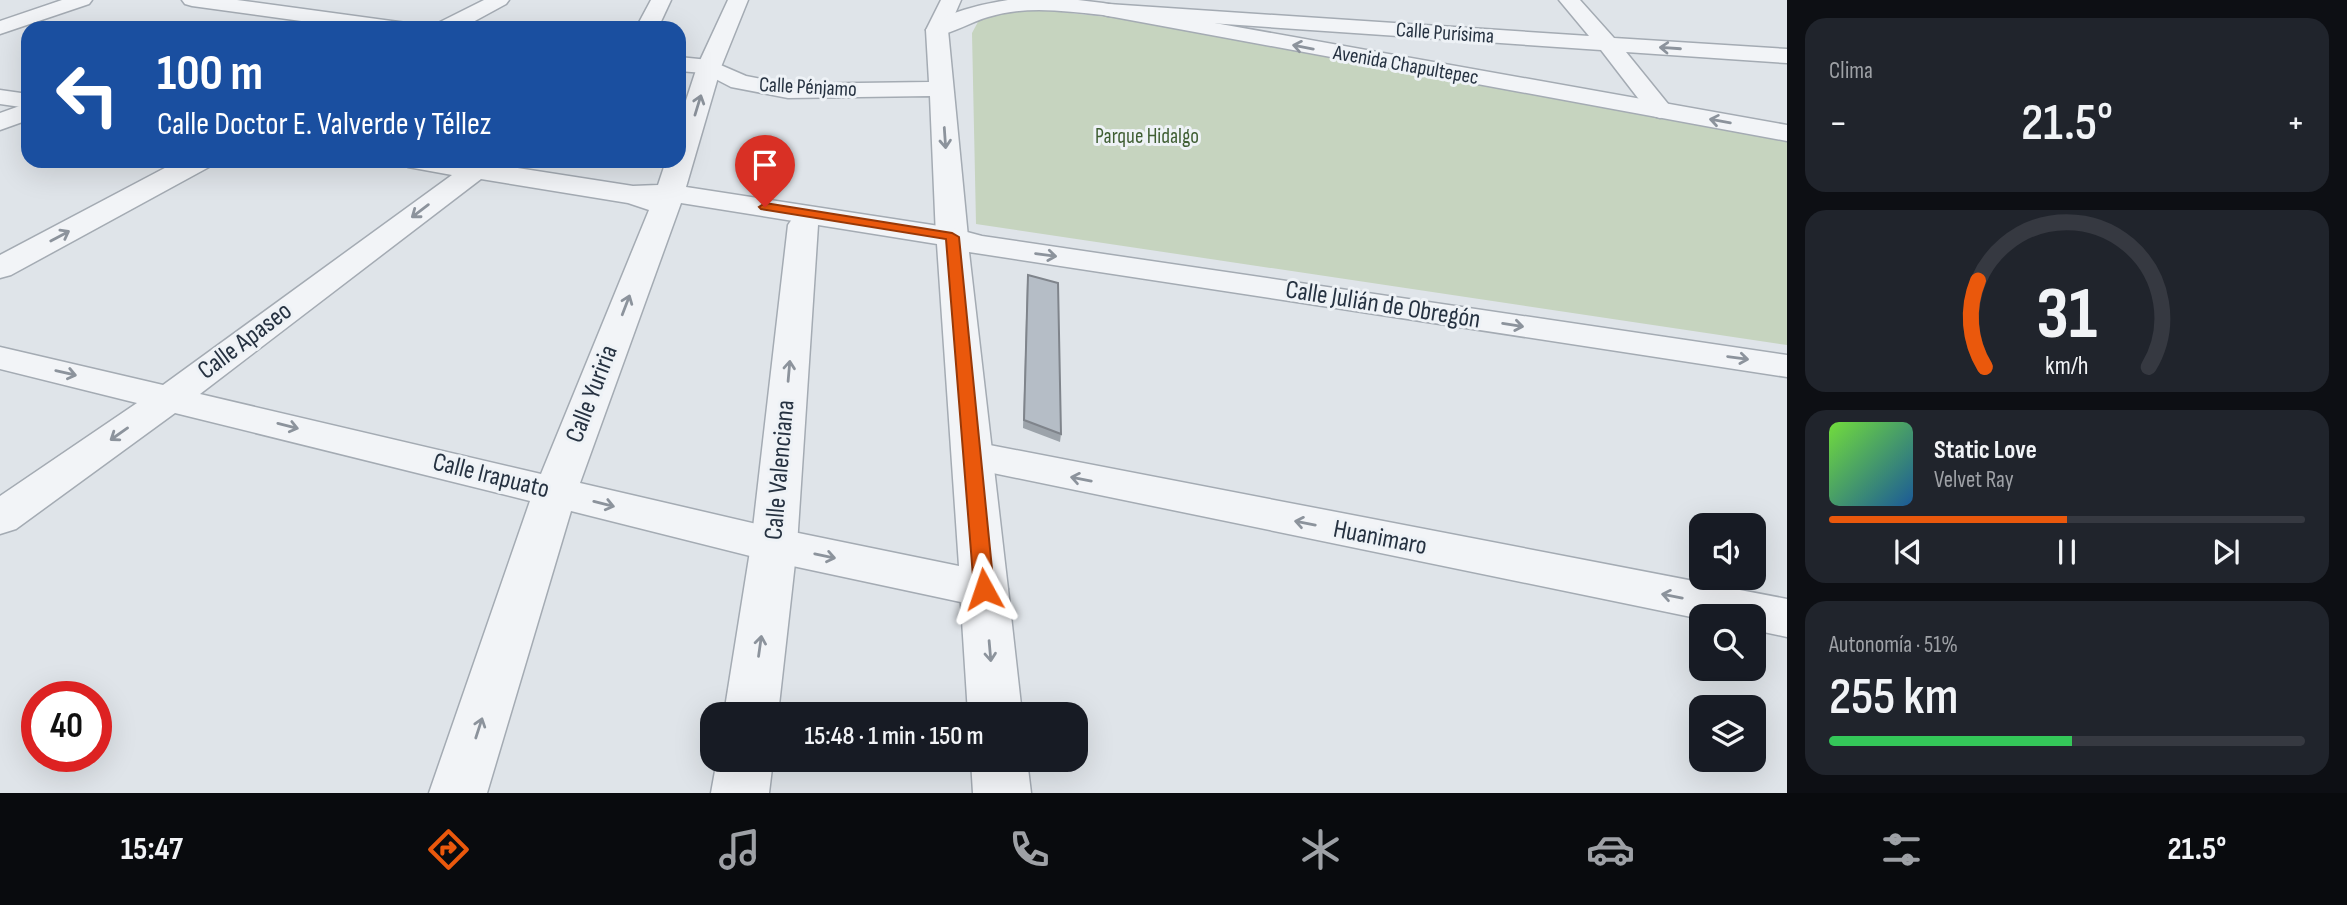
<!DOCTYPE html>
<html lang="es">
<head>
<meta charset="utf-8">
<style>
  :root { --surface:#171b24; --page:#20242c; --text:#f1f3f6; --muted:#9ea1a6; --line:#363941; --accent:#ea580c }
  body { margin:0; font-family:"Sofia Sans Condensed",sans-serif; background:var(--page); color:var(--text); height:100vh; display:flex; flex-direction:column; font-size:26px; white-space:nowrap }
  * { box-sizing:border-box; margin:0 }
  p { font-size:23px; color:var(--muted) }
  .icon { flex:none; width:38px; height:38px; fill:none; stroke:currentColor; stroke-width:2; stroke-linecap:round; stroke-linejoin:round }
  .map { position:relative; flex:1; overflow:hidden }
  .panel { display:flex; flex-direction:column; gap:18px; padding:18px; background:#0d0f14; width:560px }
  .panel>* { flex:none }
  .banner { position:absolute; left:21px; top:21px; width:665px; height:147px; border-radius:21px; box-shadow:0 7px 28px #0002; background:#1a4fa0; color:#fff; overflow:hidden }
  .controls { position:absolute; left:1689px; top:513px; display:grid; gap:14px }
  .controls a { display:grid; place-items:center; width:77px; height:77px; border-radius:14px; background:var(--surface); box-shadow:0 7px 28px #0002; font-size:35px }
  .speed { position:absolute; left:21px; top:681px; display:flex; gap:14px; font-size:35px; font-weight:700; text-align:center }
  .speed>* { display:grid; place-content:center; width:91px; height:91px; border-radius:50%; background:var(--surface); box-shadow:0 7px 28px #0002; line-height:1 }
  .speed .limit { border:10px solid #d22; background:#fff; color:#111 }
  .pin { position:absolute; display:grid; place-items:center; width:60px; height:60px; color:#fff; margin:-72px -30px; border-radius:50% 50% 50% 0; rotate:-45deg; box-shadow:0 0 7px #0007 }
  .pin .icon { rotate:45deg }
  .me { position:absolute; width:77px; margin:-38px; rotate:355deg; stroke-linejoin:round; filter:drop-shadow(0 0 5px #0008) }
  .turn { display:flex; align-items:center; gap:24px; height:147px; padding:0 21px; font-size:32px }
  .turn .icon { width:91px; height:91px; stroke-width:2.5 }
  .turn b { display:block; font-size:49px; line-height:60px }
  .big { font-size:52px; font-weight:600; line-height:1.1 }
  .panel .widget { flex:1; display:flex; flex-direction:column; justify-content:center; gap:10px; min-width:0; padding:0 24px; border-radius:21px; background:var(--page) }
  .panel .dial { align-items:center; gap:0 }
  .dial svg { height:182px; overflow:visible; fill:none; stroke:var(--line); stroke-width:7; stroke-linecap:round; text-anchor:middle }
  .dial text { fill:var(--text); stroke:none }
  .song { display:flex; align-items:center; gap:21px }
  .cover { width:84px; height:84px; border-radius:10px; background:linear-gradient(135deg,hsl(100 70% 55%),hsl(210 70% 35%)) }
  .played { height:7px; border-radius:4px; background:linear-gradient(90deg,var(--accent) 50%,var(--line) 50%) }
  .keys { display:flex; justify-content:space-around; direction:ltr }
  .heat { display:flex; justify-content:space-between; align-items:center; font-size:38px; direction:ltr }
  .charge { height:10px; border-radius:5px; background:linear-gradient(90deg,#34c759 51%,var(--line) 0) }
  .trip { position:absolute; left:700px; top:702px; width:388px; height:70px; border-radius:21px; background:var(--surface); box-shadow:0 7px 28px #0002; font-weight:600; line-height:70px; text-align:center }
  .tabs { display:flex; height:112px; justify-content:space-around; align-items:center; background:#090b0e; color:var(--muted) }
  .tabs .icon { width:49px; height:49px }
  .tabs .selected { color:var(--accent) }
  .tabs b { font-size:32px; color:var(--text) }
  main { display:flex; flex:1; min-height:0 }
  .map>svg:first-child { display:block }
  .green { fill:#c6d4bf }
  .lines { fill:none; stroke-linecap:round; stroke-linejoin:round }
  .minor-casing { stroke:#a4abb3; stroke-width:3 }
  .tertiary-casing { stroke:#a4abb3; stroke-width:3 }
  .minor { fill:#f2f4f7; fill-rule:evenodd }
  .tertiary { fill:#f2f4f7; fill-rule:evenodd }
  .wall { fill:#9ca3aa }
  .building { fill:#b5bdc6; stroke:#7f848b; stroke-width:2 }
  .oneway { stroke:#8c939c }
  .route { fill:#ea580c; stroke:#983908; stroke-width:2 }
  .labels { text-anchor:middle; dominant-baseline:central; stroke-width:6; stroke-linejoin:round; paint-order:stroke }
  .far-street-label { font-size:21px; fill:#263241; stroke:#eef2f6 }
  .far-park-label { font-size:21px; fill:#3f5e33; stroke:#eef2f6 }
  .street-label { font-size:26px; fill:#263241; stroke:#eef2f6 }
</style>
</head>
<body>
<main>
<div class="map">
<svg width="1787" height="793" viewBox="0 0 1787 793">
  <rect width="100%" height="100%" fill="#dfe4e9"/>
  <path class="green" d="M1034 9 1161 23 1787 137V345L976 224 972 33 979 20 1003 13Z"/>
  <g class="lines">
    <defs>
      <path id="minor" d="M62 0H92L89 4 0 34V21Z
        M182 0H237L399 22 407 23 410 28H352L192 6 185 4Z
        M484 0H509L506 4 462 28H435L438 23Z
        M941 0H961L948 30 968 237 963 244 952 246 941 244 936 237 930 96 788 98 731 87 704 73 679 71V57L709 60 746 76 788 84 929 82 926 30Z
        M1559 0H1580L1614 38 1787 49V63L1626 52 1673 110 1669 115 1660 118 1651 115 1601 50 1108 16 1101 14 1098 10 1101 6 1108 4 1589 36Z
        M28 103V120L0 130V113Z
        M178 161H213L209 167 11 275 0 278V255Z
        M803 216 814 219 818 225 797 545 778 714H724L751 545 788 225 792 219Z
        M974 442 1787 599V637L1754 630V616H1701V619L959 466 953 456 959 446Z
        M984 571 1001 576 1008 589 1022 714H968L960 589 967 576Z
        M717 760H773L769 793H711Z
        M971 760H1027L1031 793H973Z"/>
      <path id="tertiary" d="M651 0H671L658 28H636Z
        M728 0H748L721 67 686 187 952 228 982 236 1787 355V377L969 252 1008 589 1001 602 984 607 774 562 571 511 487 793H429L530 501 175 413 16 529 0 534V496L137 403 0 369V347L163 385 452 175 408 167 404 161H502L499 165 633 186 658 185 666 161H679V122L697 67ZM481 179 628 203 649 210 541 474 200 394ZM681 203 937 244 959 566 774 528 580 483Z
        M1008 0H1078L1103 3 1787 125V141L1103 15C1064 11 1027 5 988 17 971 22 955 32 937 36L929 35 926 30C939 13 988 3 1008 0Z
        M0 90 28 94V108L0 104Z"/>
    </defs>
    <use href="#minor" class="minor-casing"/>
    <use href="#tertiary" class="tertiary-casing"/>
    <use href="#minor" class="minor"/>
    <use href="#tertiary" class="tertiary"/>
  </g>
  <path class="wall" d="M1027 282 1061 434 1060 442 1023 428Z"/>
  <path class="building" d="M1028 275 1058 283 1061 434 1024 420Z"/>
  <defs><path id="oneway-shaft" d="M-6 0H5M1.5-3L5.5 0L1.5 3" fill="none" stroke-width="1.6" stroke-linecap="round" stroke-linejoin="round" transform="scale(1.75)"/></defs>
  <g class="oneway">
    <use href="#oneway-shaft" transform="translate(1303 47) rotate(-169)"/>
    <use href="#oneway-shaft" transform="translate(1670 48) rotate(-176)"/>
    <use href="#oneway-shaft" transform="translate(698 105) rotate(-73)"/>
    <use href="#oneway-shaft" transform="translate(1720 121) rotate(-170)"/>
    <use href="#oneway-shaft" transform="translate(945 138) rotate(86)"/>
    <use href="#oneway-shaft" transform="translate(420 211) rotate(143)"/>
    <use href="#oneway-shaft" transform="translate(60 236) rotate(-28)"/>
    <use href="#oneway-shaft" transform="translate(1046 255) rotate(8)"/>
    <use href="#oneway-shaft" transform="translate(626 305) rotate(-69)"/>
    <use href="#oneway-shaft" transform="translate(1513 325) rotate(9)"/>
    <use href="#oneway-shaft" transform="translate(1738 358) rotate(8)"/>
    <use href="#oneway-shaft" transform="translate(789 371) rotate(-85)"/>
    <use href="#oneway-shaft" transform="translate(66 373) rotate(13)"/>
    <use href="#oneway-shaft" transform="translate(288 426) rotate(14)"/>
    <use href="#oneway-shaft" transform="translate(119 434) rotate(145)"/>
    <use href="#oneway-shaft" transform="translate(1081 479) rotate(-169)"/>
    <use href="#oneway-shaft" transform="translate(604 504) rotate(14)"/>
    <use href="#oneway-shaft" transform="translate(1305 523) rotate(-169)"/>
    <use href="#oneway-shaft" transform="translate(825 556) rotate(12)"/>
    <use href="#oneway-shaft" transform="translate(1672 596) rotate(-169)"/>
    <use href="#oneway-shaft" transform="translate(760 646) rotate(-82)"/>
    <use href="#oneway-shaft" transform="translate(990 651) rotate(85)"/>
    <use href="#oneway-shaft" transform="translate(479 728) rotate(-72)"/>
  </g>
  <path class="route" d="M765 203 952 233 959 237 994 589 991 594 984 597 977 594 974 589 946 239 761 209 759 207Z"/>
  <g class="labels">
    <g class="far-street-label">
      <text transform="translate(1445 33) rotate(4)">Calle Purísima</text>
      <text transform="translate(1406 65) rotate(10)">Avenida Chapultepec</text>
      <text transform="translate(808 87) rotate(3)">Calle Pénjamo</text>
    </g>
    <g class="far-park-label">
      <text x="1147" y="136">Parque Hidalgo</text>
    </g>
    <g class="street-label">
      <text transform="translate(1383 305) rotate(9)">Calle Julián de Obregón</text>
      <text transform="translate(245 341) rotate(-37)">Calle Apaseo</text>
      <text transform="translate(592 394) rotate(-69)">Calle Yuriria</text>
      <text transform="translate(780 470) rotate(-85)">Calle Valenciana</text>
      <text transform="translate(491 476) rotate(14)">Calle Irapuato</text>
      <text transform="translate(1380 538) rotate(11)">Huanimaro</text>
    </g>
  </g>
</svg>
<div class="controls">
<a><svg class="icon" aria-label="sound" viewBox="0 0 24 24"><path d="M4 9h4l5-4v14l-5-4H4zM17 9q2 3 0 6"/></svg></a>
<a><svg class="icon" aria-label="search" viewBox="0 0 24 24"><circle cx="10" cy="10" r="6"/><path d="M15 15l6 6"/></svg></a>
<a><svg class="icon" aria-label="layers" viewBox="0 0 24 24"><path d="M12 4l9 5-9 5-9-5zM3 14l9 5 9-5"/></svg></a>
</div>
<div class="speed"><div class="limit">40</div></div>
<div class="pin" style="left:765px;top:207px;background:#d93025"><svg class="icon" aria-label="arrive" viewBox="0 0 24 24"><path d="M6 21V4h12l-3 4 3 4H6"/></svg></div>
<svg class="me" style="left:984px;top:589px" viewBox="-20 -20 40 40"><path d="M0-17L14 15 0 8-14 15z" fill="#ea580c" stroke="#fff" stroke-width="4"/></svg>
<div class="trip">15:48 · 1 min · 150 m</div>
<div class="banner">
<div class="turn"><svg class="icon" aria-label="left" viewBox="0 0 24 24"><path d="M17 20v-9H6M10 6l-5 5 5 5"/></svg><div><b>100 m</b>Calle Doctor E. Valverde y Téllez</div></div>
</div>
</div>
<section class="panel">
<div class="widget"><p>Clima</p>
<div class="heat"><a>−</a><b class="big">21.5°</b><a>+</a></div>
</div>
<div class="widget dial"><svg viewBox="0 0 100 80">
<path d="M14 69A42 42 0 1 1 86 69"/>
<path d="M14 69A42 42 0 0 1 11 31" stroke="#ea580c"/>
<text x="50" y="56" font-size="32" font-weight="700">31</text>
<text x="50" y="72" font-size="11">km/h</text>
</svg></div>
<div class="widget">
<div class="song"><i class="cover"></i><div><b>Static Love</b><p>Velvet Ray</p></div></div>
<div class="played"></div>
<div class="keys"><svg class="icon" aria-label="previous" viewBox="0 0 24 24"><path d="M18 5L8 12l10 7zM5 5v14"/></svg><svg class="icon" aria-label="pause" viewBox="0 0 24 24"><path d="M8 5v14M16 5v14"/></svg><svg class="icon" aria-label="next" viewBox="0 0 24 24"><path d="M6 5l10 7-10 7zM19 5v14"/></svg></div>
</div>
<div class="widget"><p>Autonomía · 51%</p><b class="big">255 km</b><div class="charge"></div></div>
</section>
</main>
<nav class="tabs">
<b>15:47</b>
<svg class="icon selected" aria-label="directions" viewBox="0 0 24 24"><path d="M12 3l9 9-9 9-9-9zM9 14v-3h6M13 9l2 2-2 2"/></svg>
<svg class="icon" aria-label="music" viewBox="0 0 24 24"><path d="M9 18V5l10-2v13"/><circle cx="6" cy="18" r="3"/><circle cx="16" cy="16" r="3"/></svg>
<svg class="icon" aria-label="phone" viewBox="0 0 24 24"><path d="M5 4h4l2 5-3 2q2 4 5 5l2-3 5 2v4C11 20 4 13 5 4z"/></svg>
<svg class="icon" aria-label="climate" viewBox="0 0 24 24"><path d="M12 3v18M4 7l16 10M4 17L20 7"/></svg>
<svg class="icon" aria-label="car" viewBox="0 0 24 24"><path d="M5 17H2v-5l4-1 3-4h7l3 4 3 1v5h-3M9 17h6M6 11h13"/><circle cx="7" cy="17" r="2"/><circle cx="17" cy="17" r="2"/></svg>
<svg class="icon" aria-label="filters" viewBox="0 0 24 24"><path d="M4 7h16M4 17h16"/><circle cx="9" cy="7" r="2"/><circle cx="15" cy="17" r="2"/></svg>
<b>21.5°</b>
</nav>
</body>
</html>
